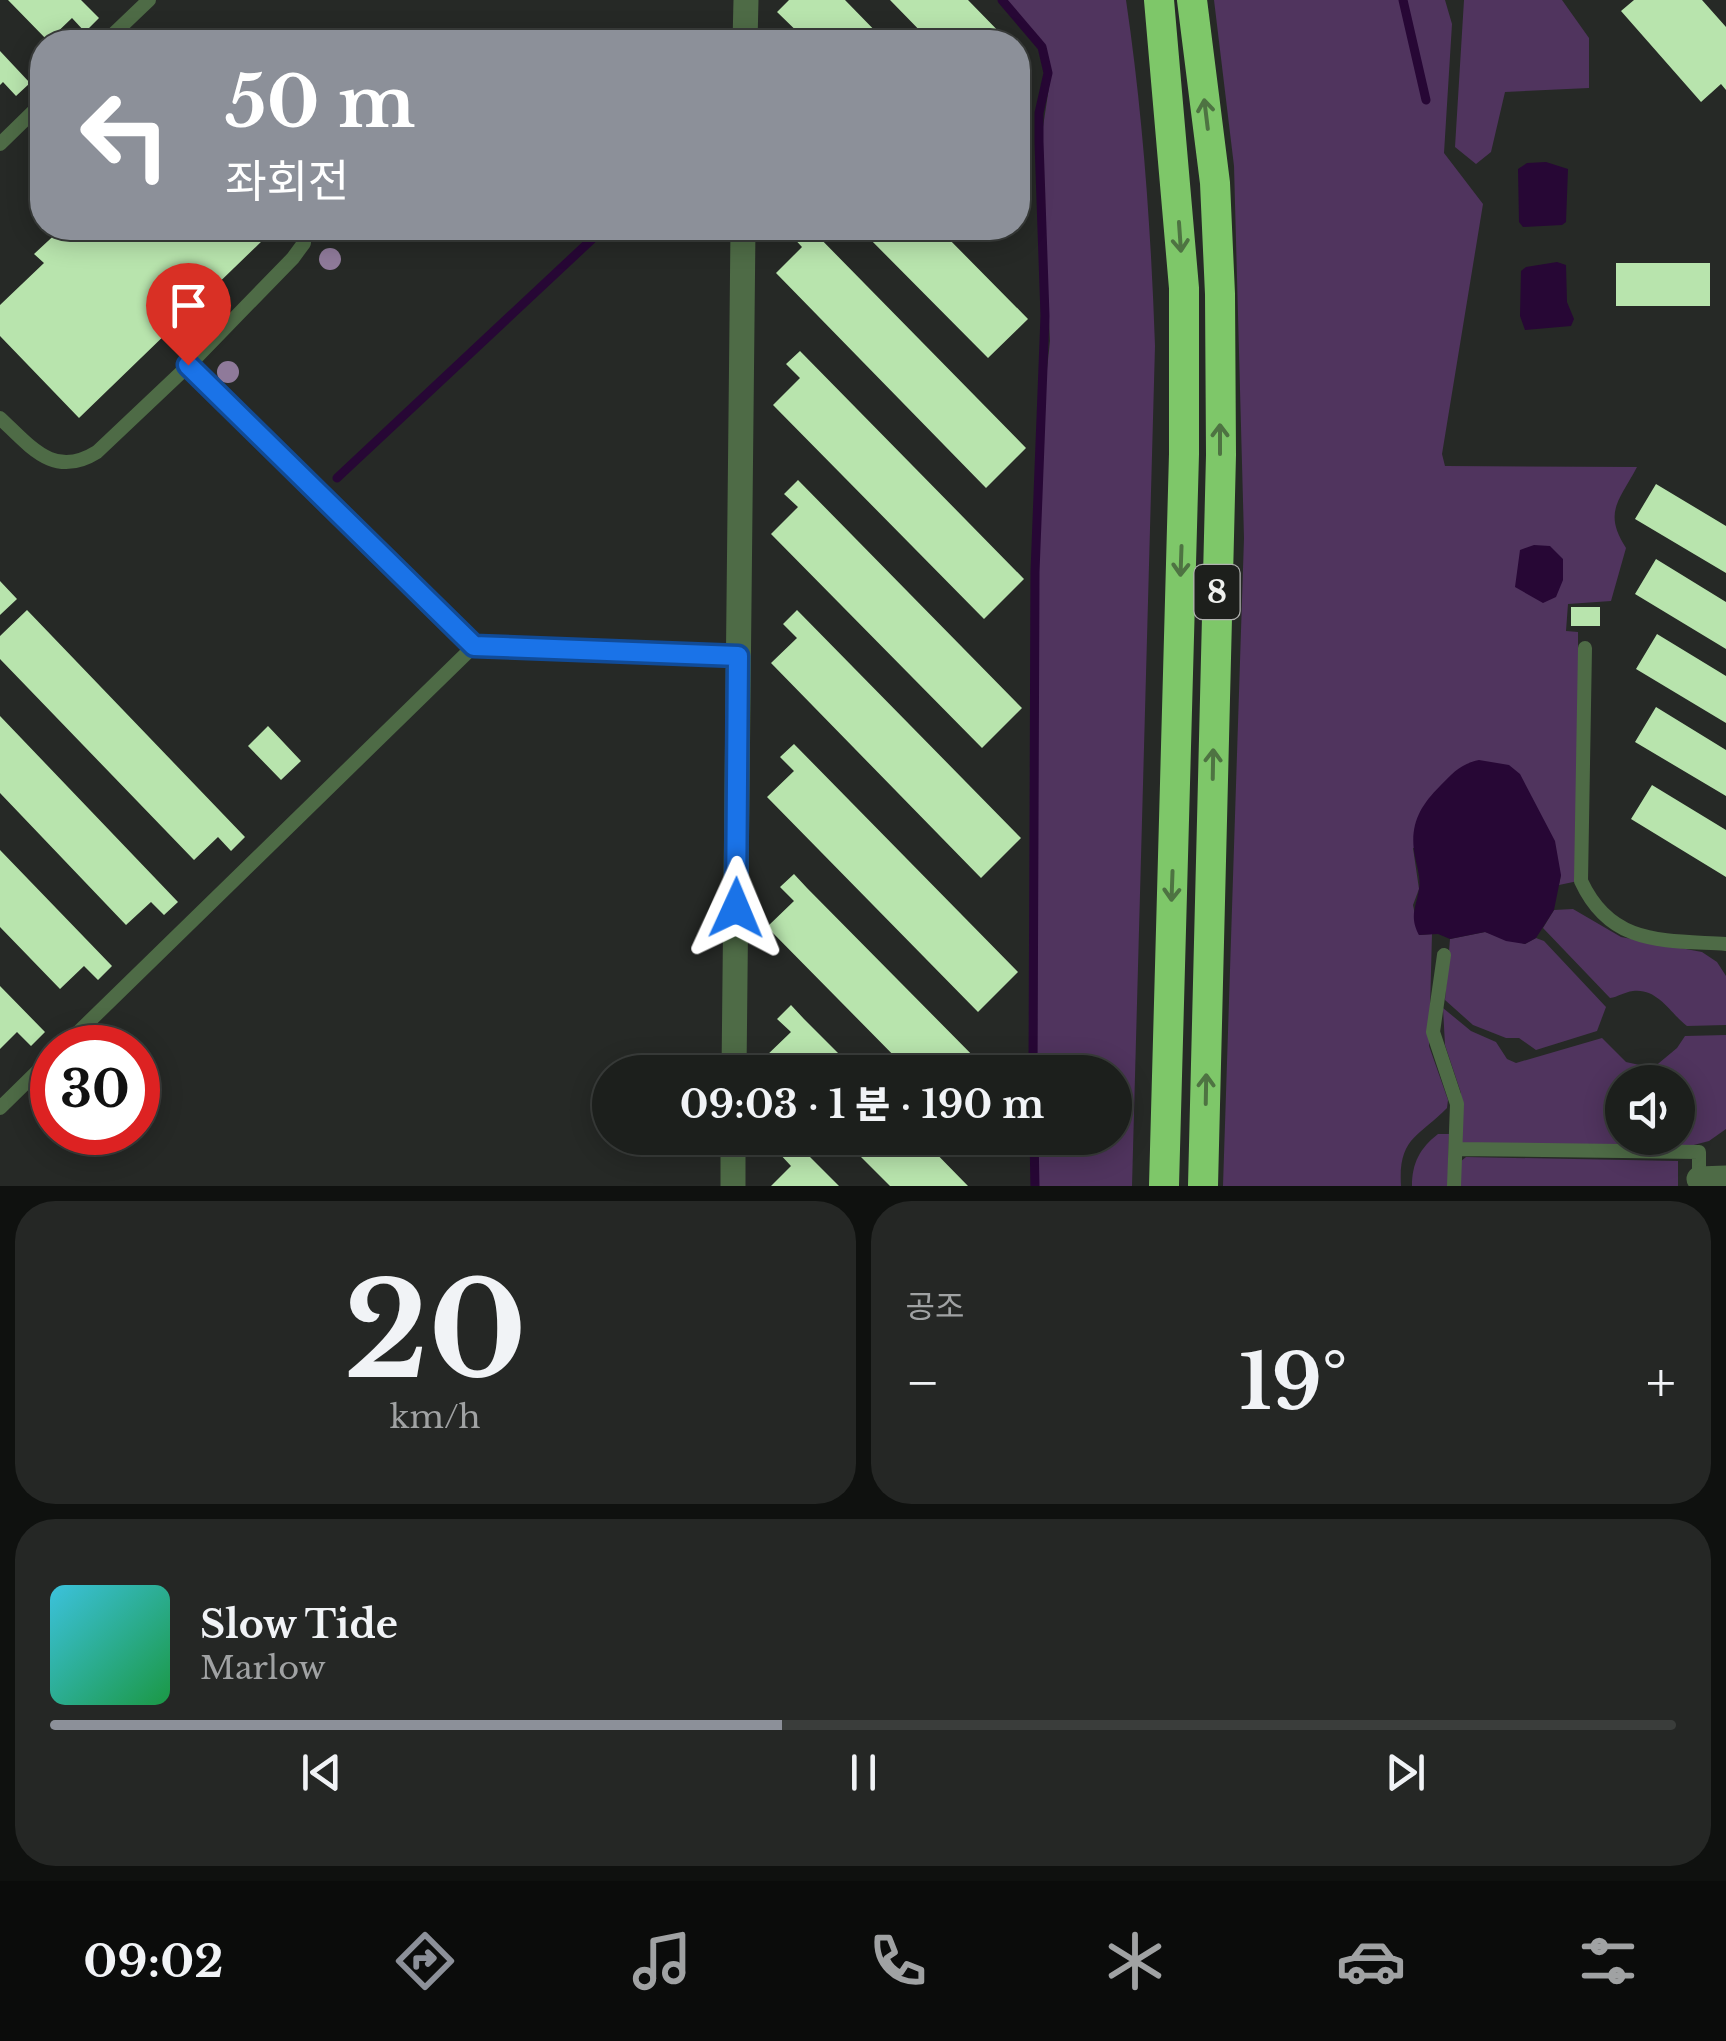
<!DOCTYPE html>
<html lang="ko">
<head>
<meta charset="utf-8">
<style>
  :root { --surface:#1c1f1c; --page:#252725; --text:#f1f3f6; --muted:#a0a2a3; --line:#3a3d3b; --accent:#8c9099 }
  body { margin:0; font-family:"Libre Baskerville","Noto Sans KR",serif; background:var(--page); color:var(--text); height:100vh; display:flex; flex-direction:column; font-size:38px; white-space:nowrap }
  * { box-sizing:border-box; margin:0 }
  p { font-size:32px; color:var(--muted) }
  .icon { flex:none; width:55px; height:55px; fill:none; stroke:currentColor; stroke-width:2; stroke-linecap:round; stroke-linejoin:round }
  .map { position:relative; height:1186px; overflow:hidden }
  .sheet { display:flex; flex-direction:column; gap:15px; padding:15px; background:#0f110f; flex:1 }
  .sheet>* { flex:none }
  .hud { position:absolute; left:30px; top:30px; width:1000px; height:210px; border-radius:40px; box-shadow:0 5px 25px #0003,0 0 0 2px var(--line); background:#8c9099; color:#fff; overflow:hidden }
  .tools { position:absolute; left:1605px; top:1065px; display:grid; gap:20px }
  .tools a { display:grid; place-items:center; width:90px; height:90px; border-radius:50%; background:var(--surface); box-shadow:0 5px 25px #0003,0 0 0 2px var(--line); font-size:50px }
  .speed { position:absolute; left:30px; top:1025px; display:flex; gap:20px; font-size:50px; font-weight:700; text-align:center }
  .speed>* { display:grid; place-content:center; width:130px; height:130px; border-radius:50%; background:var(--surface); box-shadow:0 5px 25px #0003,0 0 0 2px var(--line); line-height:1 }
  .speed .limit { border:15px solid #d22; background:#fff; color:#111 }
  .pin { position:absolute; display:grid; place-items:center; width:85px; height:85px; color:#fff; margin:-102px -42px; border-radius:50% 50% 50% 0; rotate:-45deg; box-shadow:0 0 10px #0007 }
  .pin .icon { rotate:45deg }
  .me { position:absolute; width:110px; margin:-55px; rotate:1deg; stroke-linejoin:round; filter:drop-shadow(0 0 8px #0008) }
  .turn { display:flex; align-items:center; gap:35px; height:210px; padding:0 30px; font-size:45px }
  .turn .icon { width:130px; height:130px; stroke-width:2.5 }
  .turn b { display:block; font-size:70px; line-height:85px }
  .big { font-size:75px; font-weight:800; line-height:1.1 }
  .sheet .tile { flex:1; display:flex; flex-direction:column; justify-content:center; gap:15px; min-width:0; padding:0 35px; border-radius:40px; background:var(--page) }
  .sheet .dial { align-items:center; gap:0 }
  .dial b { font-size:130px; line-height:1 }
  .song { display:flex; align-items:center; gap:30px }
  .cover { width:120px; height:120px; border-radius:15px; background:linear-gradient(135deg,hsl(190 70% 55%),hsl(140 70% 35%)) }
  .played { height:10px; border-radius:5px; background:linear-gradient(90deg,var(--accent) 45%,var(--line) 45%) }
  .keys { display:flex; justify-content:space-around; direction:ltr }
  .heat { display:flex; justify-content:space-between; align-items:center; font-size:55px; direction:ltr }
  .sheet .tiles { flex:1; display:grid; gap:15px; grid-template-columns:1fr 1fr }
  .tile:last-child { grid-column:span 2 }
  .trip { position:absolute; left:592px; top:1055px; width:540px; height:100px; border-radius:50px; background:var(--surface); box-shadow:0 5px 25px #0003,0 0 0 2px var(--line); font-weight:800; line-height:100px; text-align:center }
  .tabs { display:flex; height:160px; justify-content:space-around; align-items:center; background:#0b0c0b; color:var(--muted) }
  .tabs .icon { width:70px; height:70px }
  .tabs .selected { color:var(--accent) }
  .tabs b { font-size:45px; color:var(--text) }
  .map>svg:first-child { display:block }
  .green { fill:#50345e; fill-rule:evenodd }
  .water { fill:#270735 }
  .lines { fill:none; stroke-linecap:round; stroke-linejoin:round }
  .stream { stroke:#270735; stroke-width:9 }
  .building { fill:#b8e4ad }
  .lane { stroke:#4e6b46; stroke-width:14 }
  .street { stroke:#4e6b46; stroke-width:25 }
  .highway { stroke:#7ec769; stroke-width:30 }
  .tree { fill:#8f7a9a }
  .oneway { stroke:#4e7342 }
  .route-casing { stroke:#114b97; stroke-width:25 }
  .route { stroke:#1a73e8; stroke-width:18 }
  .labels { text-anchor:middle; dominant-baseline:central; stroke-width:10; stroke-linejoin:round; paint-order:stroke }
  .shield { fill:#1d1f1c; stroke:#b0b1af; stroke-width:2.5 }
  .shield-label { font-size:32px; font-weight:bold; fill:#eff0ee }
</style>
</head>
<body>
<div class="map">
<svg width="1726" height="1186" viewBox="0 0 1726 1186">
  <rect width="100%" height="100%" fill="#262926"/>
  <path class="green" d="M1006 0H1126C1143 115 1151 230 1155 346L1132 1186H1039L1038 1138H1115V1072H1037L1038 571 1041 426 1050 341 1041 140 1051 74 1044 45Z
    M1214 0H1445L1452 24 1444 153 1483 204 1442 454 1445 466 1637 467C1619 501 1603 512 1626 548L1611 601 1568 604 1566 631 1578 632V881L1559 885 1561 875 1413 848 1419 889 1413 905 1419 935 1432 934 1429 1046 1448 1100 1447 1108C1419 1137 1398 1137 1401 1186H1223L1244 538 1234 166Z
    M1464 0H1562L1589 38V88L1505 92 1491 152 1476 164 1455 147Z
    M1573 909 1621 937 1702 952 1717 962 1726 976V1025L1687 1026C1670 1013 1658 988 1633 991 1624 992 1618 997 1610 998L1543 928 1554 910Z
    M1485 932 1525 944 1536 938 1544 941 1606 1007 1597 1031 1536 1050 1519 1038H1506L1473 1025 1445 1000 1450 939Z
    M1443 1008 1471 1031 1496 1042 1507 1059 1516 1063 1602 1038 1626 1062 1653 1068 1677 1048 1685 1036 1726 1035V1129L1709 1141 1686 1147 1460 1143 1461 1093 1445 1045ZM1622 1082H1678V1138H1622Z
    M1438 1134H1449L1448 1186H1412C1412 1163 1420 1148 1438 1134Z
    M1466 1157 1678 1161V1186H1460V1162Z"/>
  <path class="water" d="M1546 162 1568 169 1566 222 1562 225 1523 227 1519 222 1518 169 1527 163Z
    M1557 262 1566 265 1567 302 1574 319 1571 326 1525 330 1520 316 1521 271 1526 267Z
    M1534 545 1550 546 1563 559V580L1556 597 1543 603 1515 587 1520 550Z
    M1479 760 1509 765 1520 774 1555 841 1561 875 1554 910 1536 938 1525 944 1506 941 1485 932 1450 939 1438 934 1419 935C1409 916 1416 908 1419 889 1421 879 1417 867 1415 857 1409 826 1419 807 1440 786 1453 773 1460 764 1479 760Z"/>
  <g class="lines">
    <path class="stream" d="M1002 0 1042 47 1048 73 1039 113V142L1045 316 1035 572 1033 1072
      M1403 0 1426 100
      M337 478 604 228
      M1034 1138 1035 1186"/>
  </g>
  <path class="building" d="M8 0H81L99 18 85 32 72 18 48 41Z
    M789 0H845L886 42H808L777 12Z
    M890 0H968L1009 42H931Z
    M1634 0H1702L1726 27V90L1721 84 1701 102 1621 11Z
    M0 51 30 83 16 96 3 82 0 85Z
    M62 228H254L265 238 79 418 0 336V305L44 263 34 254Z
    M794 228H810L1026 448 986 488 776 273 802 247 789 233Z
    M859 228H938L1028 319 988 358Z
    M1616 263H1710V306H1616Z
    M800 351 1024 579 984 619 773 405 800 378 786 364Z
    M798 480 1022 708 982 748 771 534 798 507 784 494Z
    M1656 484 1726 526V573L1635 519Z
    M1656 559 1726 602V649L1635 594Z
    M0 581 17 599 0 615Z
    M1571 607H1600V626H1571Z
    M27 610 245 837 231 851 218 837 194 860 0 659V636Z
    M797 610 1021 838 981 878 771 663 797 638 783 624Z
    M1657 634 1726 676V723L1636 669Z
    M1656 707 1726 750V796L1635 742Z
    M0 716 178 902 164 915 151 902 126 925 0 793Z
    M268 726 301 761 281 780 248 746Z
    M794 744 1018 972 978 1012 767 797 794 771 780 757Z
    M1652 785 1726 830V877L1631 819Z
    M0 850 112 966 98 980 84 966 60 989 0 927Z
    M794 874 807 888 989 1072H910L767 927 794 901 780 887Z
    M0 986 45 1032 31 1046 17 1032 0 1049Z
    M791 1005 804 1019 857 1072H778L764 1058 791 1032 777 1019Z
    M792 1138 805 1152 839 1186H771L791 1166 778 1152Z
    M842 1138H921L968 1186H890Z"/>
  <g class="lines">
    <path class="lane" d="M105 42 149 0
      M0 144 42 103
      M304 228V243L293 258 189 365 474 646
      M0 418C31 447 54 479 97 452L189 365
      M1585 648 1581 881C1611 946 1663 940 1726 944
      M1444 955 1433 1032 1457 1104 1454 1186
      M62 1048 474 646 738 656
      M0 1108 52 1057
      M1456 1149 1699 1152V1185"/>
    <path class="street" d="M745 42 746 0
      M734 1072 743 228
      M1699 1179 1726 1178
      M733 1186V1138"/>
    <path class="highway" d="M1159 0 1184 288V454L1164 1186
      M1192 0 1215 183 1220 294 1221 455 1203 1186"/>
  </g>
  <g class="tree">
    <circle cx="330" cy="259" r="11"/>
    <circle cx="228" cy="372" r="11"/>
  </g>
  <defs><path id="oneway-shaft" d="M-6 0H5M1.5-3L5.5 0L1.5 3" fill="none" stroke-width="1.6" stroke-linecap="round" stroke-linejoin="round" transform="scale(2.5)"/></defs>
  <g class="oneway">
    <use href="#oneway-shaft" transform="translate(1206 114) rotate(-97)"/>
    <use href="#oneway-shaft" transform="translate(1180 237) rotate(86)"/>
    <use href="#oneway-shaft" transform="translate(1220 439) rotate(-90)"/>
    <use href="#oneway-shaft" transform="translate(1181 561) rotate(92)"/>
    <use href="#oneway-shaft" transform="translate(1213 764) rotate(-89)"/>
    <use href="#oneway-shaft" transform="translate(1172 886) rotate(92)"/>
    <use href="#oneway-shaft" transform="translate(1206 1089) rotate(-89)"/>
  </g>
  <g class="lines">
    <defs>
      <path id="route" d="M188 365 474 646 738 656 736 908"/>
    </defs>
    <use href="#route" class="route-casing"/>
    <use href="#route" class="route"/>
  </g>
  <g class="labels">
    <rect class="shield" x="1194.5" y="565" width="45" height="54" rx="8"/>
    <g class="shield-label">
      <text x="1217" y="592">8</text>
    </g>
  </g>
</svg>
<div class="tools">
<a><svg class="icon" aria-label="sound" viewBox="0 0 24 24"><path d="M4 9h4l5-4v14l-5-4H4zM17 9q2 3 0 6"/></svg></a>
</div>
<div class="speed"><div class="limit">30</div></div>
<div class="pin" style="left:188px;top:365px;background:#d93025"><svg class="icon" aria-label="arrive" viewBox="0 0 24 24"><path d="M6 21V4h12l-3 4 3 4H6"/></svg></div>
<svg class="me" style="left:736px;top:908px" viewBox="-20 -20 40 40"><path d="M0-17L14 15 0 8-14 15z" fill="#1a73e8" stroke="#fff" stroke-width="4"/></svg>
<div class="trip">09:03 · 1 분 · 190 m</div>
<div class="hud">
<div class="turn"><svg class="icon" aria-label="left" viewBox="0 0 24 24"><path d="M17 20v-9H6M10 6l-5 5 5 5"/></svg><div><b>50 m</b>좌회전</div></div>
</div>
</div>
<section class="sheet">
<div class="tiles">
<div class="tile dial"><b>20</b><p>km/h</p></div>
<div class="tile"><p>공조</p>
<div class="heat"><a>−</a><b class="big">19°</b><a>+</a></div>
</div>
<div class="tile">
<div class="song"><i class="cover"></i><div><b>Slow Tide</b><p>Marlow</p></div></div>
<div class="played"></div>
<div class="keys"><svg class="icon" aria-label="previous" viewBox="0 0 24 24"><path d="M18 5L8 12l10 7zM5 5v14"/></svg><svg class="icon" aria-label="pause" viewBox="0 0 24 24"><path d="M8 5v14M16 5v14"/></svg><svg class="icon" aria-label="next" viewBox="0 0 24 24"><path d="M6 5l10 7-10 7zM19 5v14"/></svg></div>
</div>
</div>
</section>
<nav class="tabs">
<b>09:02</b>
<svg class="icon selected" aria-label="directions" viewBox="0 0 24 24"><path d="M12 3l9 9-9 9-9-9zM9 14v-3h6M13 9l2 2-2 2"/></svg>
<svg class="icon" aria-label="music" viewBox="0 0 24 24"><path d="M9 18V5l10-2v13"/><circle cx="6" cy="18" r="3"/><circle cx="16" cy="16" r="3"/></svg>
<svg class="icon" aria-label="phone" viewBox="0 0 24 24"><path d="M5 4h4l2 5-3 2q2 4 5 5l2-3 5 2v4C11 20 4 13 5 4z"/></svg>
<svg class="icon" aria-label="climate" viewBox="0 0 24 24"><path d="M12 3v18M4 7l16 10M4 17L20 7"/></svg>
<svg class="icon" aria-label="car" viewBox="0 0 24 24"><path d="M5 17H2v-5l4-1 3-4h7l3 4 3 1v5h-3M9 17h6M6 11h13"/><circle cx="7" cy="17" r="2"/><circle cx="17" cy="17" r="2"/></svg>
<svg class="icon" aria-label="filters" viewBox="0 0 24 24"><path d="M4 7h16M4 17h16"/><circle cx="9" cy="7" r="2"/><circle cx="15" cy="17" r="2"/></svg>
</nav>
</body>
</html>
